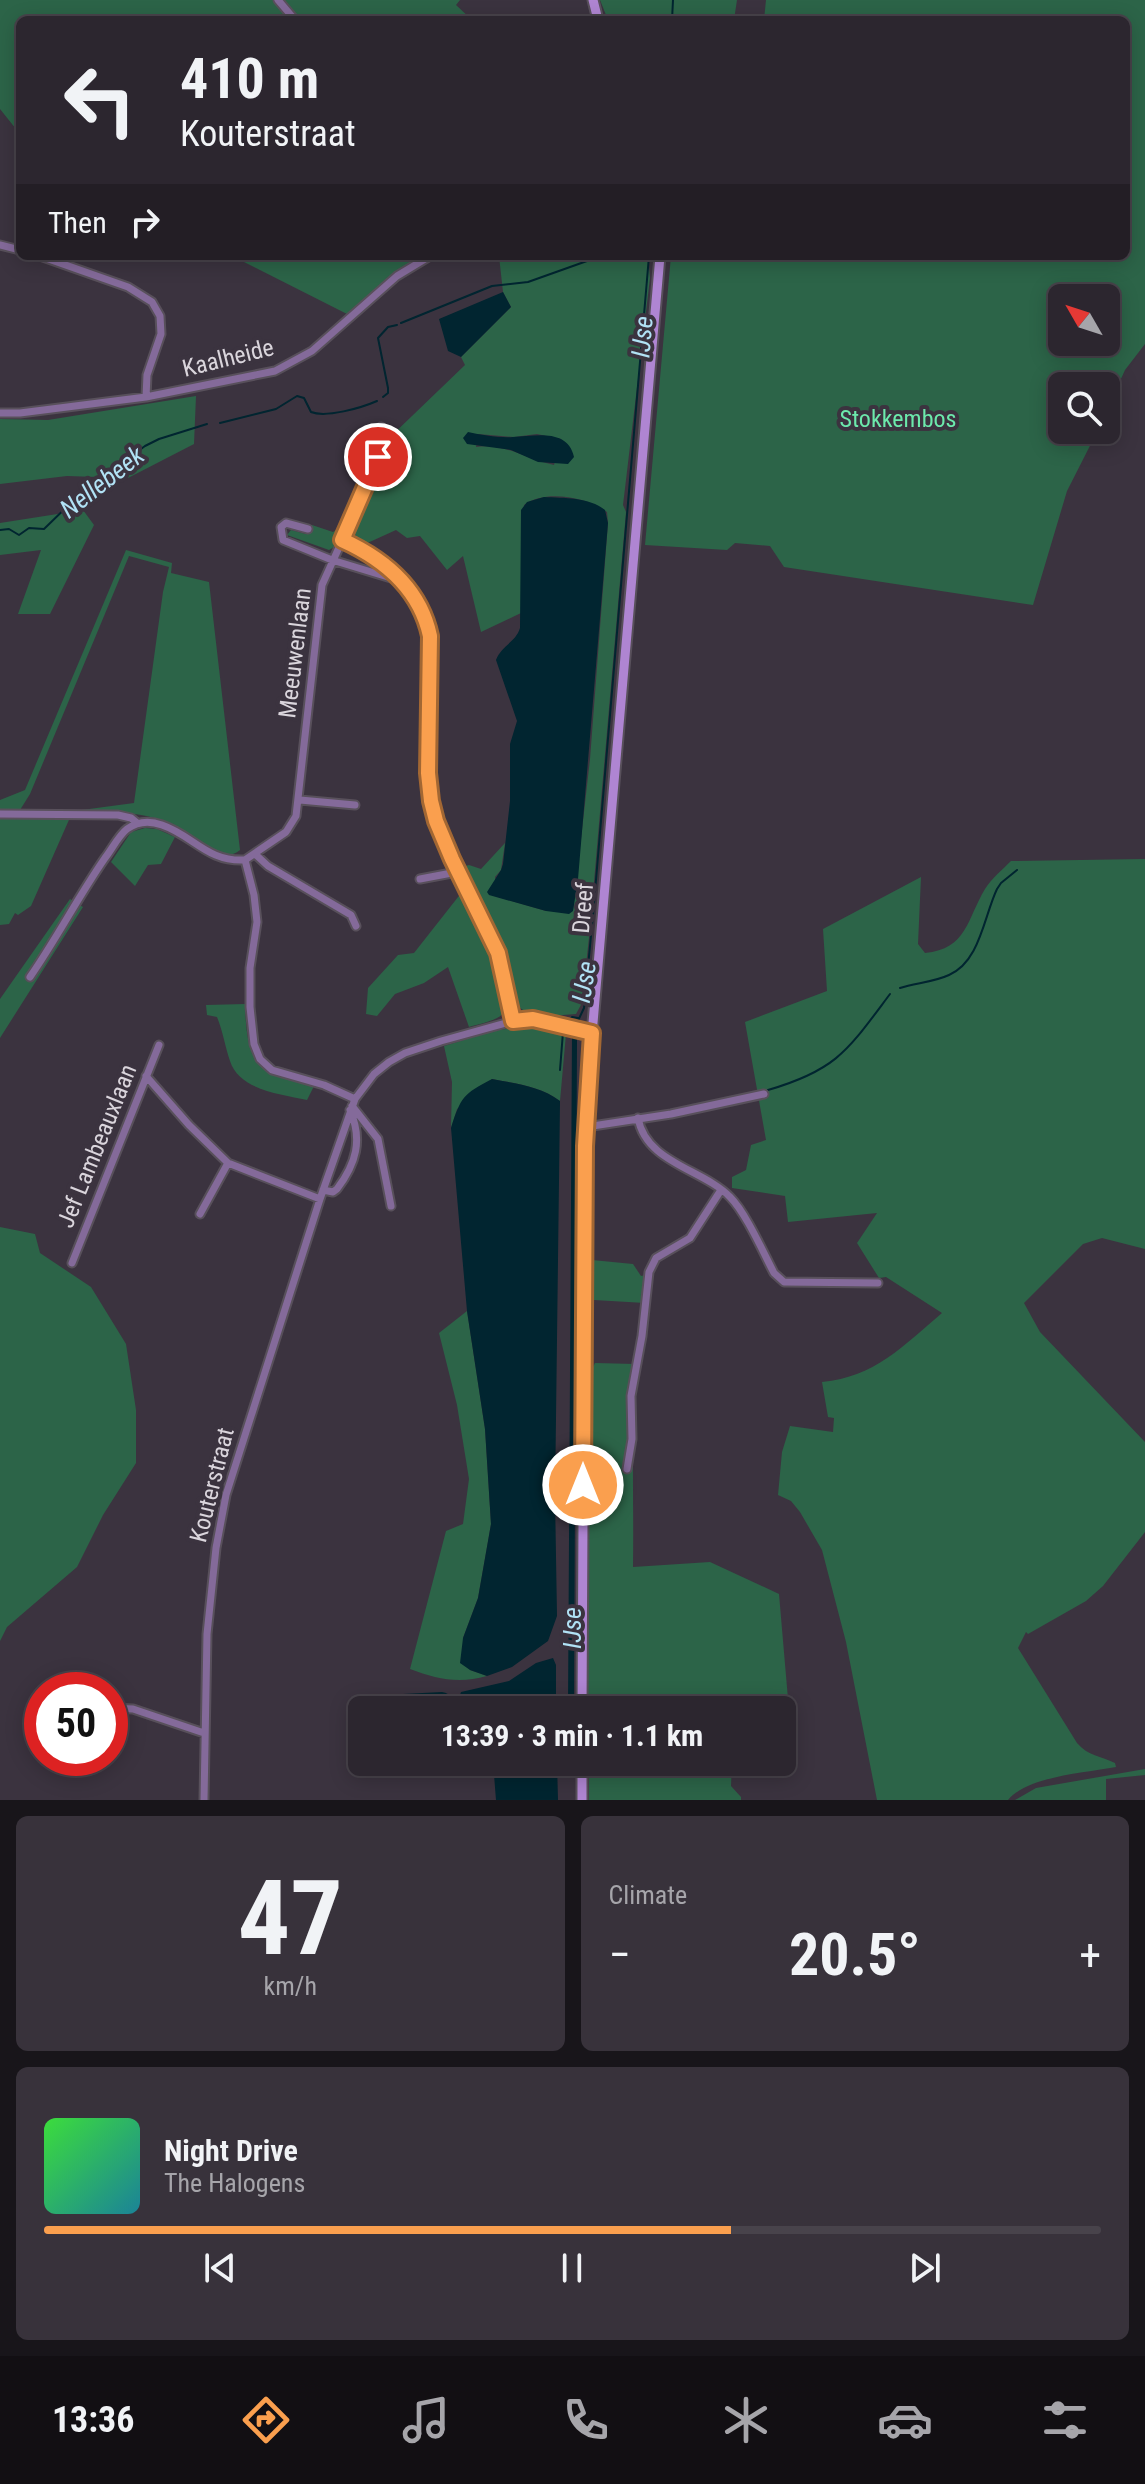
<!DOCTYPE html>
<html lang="en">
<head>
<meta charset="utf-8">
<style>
  :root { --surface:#2c262f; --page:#38323b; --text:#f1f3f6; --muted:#a6a5aa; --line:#48434b; --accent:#fa9f4e }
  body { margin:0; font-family:"Roboto Condensed",sans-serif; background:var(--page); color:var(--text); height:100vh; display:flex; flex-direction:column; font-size:30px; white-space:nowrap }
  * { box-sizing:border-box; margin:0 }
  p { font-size:26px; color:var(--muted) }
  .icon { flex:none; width:44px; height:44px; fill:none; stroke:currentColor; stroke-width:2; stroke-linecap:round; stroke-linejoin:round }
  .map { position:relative; height:1800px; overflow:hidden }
  .details { display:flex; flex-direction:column; gap:16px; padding:16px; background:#18151a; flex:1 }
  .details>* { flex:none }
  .top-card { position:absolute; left:16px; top:16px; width:1114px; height:244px; border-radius:12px; box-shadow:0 4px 20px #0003,0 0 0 2px var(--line); background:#2c262f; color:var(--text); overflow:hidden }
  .needle { width:52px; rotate:309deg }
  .fabs { position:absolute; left:1048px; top:284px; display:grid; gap:16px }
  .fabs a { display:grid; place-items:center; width:72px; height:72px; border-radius:12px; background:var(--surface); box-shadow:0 4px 20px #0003,0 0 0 2px var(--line); font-size:40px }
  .speed { position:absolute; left:24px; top:1672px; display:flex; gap:16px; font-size:40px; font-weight:700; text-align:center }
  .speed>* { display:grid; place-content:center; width:104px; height:104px; border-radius:50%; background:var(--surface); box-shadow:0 4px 20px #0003,0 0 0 2px var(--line); line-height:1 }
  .speed .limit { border:12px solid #d22; background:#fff; color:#111 }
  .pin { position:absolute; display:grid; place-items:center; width:68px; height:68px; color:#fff; margin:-34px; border:4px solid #fff; border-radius:50%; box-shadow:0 2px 8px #0007 }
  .me { position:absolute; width:88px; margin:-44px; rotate:0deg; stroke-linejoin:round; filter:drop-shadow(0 0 6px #0008) }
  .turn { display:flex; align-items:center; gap:28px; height:168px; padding:0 32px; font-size:36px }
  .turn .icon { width:104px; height:104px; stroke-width:2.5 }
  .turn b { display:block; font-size:56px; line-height:68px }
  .then { display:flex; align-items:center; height:76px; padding:0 32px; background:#0003; gap:16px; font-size:30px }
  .big { font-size:60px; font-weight:700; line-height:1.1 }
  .details .tile { flex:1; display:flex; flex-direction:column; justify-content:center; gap:12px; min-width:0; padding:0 28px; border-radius:12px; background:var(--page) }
  .details .dial { align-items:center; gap:0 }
  .dial b { font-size:104px; line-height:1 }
  .song { display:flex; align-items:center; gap:24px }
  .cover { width:96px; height:96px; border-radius:12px; background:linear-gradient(135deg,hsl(120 70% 55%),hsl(190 70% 35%)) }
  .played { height:8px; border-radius:4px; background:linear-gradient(90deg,var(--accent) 65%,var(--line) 65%) }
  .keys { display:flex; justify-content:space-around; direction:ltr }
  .heat { display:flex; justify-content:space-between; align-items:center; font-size:44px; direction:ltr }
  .details .tiles { flex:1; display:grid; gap:16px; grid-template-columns:1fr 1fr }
  .tile:last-child { grid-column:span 2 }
  .trip { position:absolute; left:348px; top:1696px; width:448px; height:80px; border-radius:12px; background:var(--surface); box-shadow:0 4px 20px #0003,0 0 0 2px var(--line); font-weight:700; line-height:80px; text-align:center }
  .dock { display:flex; height:128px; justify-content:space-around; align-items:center; background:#120f13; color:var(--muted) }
  .dock .icon { width:56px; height:56px }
  .dock .current { color:var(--accent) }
  .dock b { font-size:36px; color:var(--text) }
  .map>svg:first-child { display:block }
  .green { fill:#2c6448; fill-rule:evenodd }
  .water { fill:#012530 }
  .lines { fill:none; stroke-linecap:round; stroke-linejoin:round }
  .stream { stroke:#012530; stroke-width:2 }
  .street-casing { stroke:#58505b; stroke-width:11 }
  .secondary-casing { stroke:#58505b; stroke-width:13 }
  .street { stroke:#846a9a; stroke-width:7 }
  .secondary { stroke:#af85d2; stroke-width:9 }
  .route-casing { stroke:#a26733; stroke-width:20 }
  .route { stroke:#fa9f4e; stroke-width:14 }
  .labels { text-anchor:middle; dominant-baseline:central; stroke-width:8; stroke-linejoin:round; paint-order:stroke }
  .street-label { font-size:24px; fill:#dad5dc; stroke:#3b333f }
  .park-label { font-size:24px; fill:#6ce9ac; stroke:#3b333f }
  .water-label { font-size:26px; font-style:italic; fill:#b1e2f5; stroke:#3b333f }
</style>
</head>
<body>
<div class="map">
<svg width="1145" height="1800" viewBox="0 0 1145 1800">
  <rect width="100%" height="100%" fill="#3b333f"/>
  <path class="green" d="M0 0H460L456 5 472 20H20V134L0 109Z
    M600 0H737L734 20H608Z
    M766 0H1145V344L1125 370 1106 412V386H1062V430H1098L1067 491 1033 605 784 567 770 546 735 543 727 550 645 545 671 256H727L734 262 758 256H1126V20H764ZM1062 298H1106V342H1062Z
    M232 256H420L382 283 347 314Z
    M499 256H648L650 278 623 505 626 512 590 928 582 1003 576 1014C556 1015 526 1021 514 1001L516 998C506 965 497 931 481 901 474 889 468 880 462 867L469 865 481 869 505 843 501 870 495 877 498 897 546 911 573 910 590 759 608 523 607 512C587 497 545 489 524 505L521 613 481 632 463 556 447 570 420 536 407 538 396 530 363 545 355 538 356 518 382 458 388 457 389 449 387 448 388 442 386 441 465 365 461 357 511 307 503 292ZM478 434 514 437 537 434 561 439 554 465C528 460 503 442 476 447Z
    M196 396 194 444 128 478 67 476 0 484V419L48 420Z
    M83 510 94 525 50 614H18L41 550 0 555V523Z
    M312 525 333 532 344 525 334 547 329 550 287 535 291 530 306 534Z
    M126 550 172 563 171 573 209 582 240 850C221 866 196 838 179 828 147 810 110 812 74 811L134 803 163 592 169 567 129 556 30 794 20 810 72 813 31 906 18 915 15 913 9 924 0 925V800L25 790Z
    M145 828 157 829 175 837 161 864 148 865 135 886 111 862 131 832Z
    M1145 859V1249L1102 1238 1083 1244 1024 1303 1040 1332 1145 1442V1532L1103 1586 1086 1601 1028 1634 1026 1632 1018 1648 1077 1743C1088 1756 1101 1756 1115 1763L1116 1767C1085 1773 1028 1776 1008 1800H877L846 1642 822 1550 800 1512 791 1501 778 1495 782 1452 790 1426 833 1432 834 1418 828 1417 822 1382C875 1377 903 1346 942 1313L886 1277 879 1278 857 1243 877 1213 788 1222 785 1196 732 1188V1177L746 1170 751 1145 766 1140 745 1022 827 991 823 929 921 877 918 944 925 953C967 949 967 919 985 889 992 878 1002 870 1011 861Z
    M462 892C474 913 517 991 503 1013 498 1021 478 1024 469 1027L448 967 424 983 395 994 377 1016 366 1014 368 988 398 955 414 953Z
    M70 899 83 907 0 1038V999Z
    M245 1004C247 1068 257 1069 314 1086L307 1100C280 1094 239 1090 230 1061 225 1046 223 1032 217 1017L207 1015 206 1005Z
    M525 1026H547L566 1034 560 1101C540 1086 517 1084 492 1079L457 1109 451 1128 452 1082 444 1046 493 1031Z
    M0 1227 35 1234 40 1253 91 1287 126 1344 136 1410V1463L103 1515 77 1567 7 1627 0 1641Z
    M592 1260 633 1264 641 1276 646 1275 645 1303 594 1300Z
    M467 1311 485 1429 491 1524 478 1598 463 1638 470 1670 487 1676C459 1684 436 1679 410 1669L446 1531 463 1524 469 1479 457 1405 439 1333Z
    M595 1363 635 1364C631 1432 634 1499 633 1567L710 1562 779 1594 794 1769 757 1762H782V1710H588L589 1375Z
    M589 1762H732L731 1786 741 1797V1800H589Z
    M1145 1769V1775L1106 1779V1800H1015L1036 1788Z"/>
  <path class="water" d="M503 292 511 307 461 357 448 351 439 319Z
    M468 432C482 435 499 438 513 437 534 436 568 428 574 457L568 464 538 462 511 450 467 444 463 438Z
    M544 497C564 498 589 497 605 510L608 523 578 879 573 911 569 914 546 911 489 895 487 892 501 870 503 864 510 801V744L517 721 496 660C501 646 516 642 520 628L521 510 527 502Z
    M572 1034 577 1037 574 1710H568Z
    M492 1079C517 1084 540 1086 560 1101L555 1497 557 1616 548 1641 512 1667 487 1676 470 1670 460 1663 463 1638 478 1598 491 1524 485 1429 467 1311 451 1128C461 1097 463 1094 492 1079Z
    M553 1658 556 1665V1710H464L459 1698 461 1692 509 1681 536 1663Z
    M442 1692C452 1693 452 1701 455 1710H395V1702L403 1694Z
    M493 1762H557L558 1800H496Z"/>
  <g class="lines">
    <path class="stream" d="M672 20 673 0
      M401 323 492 286 528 282 601 256
      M383 397 388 393V388L378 338 388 327 397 325
      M220 423 276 409 297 396 304 398 311 412C326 418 361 408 377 401
      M0 530 9 529 19 535 29 528 44 529 79 495 145 446 159 439 207 424
      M900 988C916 983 934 982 949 975 980 962 984 916 997 889L1001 883 1017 870
      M569 1021 572 1017 578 1018
      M576 1025 584 1008 593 915 649 256
      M560 1070 563 1032
      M768 1090C837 1070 848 1050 890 994"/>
    <defs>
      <path id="street" d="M278 0 295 20
        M0 245 20 250
        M40 256 128 287 152 302 160 316 161 334 147 375 146 397
        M0 413H20L146 397 275 371 312 351 397 276 430 256
        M308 529 286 523 281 527 283 540 332 560 401 581 381 561 342 540
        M401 581 421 606 430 636 428 773 436 821 457 872 498 953 513 1021
        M300 800 355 805
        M0 814 118 815 131 818 137 823
        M255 854 268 866 351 915 356 926
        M245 860 286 832 296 816 322 585 375 468 380 450 381 427
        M245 860 254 895 257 922 250 968V1007L254 1044 260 1059 272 1070 324 1085 355 1099
        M420 879 457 872
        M30 977C57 938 78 897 105 858 112 849 119 835 127 829 138 821 151 821 162 825 194 836 207 862 245 860
        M146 1076 189 1125 228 1163 320 1199
        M352 1106 378 1139 391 1206
        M638 1118C646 1163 703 1169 730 1197 746 1213 763 1252 774 1273L784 1282 878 1283
        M586 1127 671 1114 764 1094
        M323 1190 333 1192 337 1189C356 1164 363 1140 350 1110
        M200 1214 228 1163
        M72 1263 159 1045
        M627 1469 632 1439 631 1396 642 1336 649 1272 656 1258 690 1238 721 1190
        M110 1708 133 1709 204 1733
        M204 1800 207 1634 216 1548 226 1495 320 1199 355 1099 374 1074 389 1062 405 1053 441 1041 513 1021 533 1019 592 1033"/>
      <path id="secondary" d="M593 0 598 20
        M582 1710 585 1146 588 1080 660 256
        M582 1800V1762"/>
    </defs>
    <use href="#street" class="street-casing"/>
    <use href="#secondary" class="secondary-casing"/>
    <use href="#street" class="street"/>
    <use href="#secondary" class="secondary"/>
  </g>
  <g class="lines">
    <defs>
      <path id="route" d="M378 457 342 540C384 559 420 589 430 636L428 773 431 801 436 821 452 859 498 953 513 1021 533 1019 592 1033 585 1146 583 1485"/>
    </defs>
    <use href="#route" class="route-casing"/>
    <use href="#route" class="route"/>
  </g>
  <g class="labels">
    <g class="street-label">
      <text transform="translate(228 358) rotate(-14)">Kaalheide</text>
      <text transform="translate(295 653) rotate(-83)">Meeuwenlaan</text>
      <text transform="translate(583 908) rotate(-85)">Dreef</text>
      <text transform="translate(97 1146) rotate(-68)">Jef Lambeauxlaan</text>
      <text transform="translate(212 1485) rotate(-76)">Kouterstraat</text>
    </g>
    <g class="park-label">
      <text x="898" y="419">Stokkembos</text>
    </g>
    <g class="water-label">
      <text transform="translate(642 337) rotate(-85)">IJse</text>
      <text transform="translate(102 482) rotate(-38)">Nellebeek</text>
      <text transform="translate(584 982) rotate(-81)">IJse</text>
      <text transform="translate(572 1628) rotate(-90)">IJse</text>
    </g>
  </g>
</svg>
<div class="fabs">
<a><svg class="needle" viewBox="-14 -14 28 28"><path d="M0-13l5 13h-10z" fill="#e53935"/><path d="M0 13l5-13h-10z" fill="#a6a5aa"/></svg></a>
<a><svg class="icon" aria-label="search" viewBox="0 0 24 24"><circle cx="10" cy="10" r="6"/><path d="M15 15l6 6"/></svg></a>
</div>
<div class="speed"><div class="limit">50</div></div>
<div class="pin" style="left:378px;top:457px;background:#d93025"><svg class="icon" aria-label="arrive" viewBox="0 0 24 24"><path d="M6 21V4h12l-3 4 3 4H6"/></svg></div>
<svg class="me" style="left:583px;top:1485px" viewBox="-20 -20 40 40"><circle r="17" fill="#fa9f4e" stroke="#fff" stroke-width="3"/><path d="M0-11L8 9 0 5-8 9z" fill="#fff"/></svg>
<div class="trip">13:39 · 3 min · 1.1 km</div>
<div class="top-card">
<div class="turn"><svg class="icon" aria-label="left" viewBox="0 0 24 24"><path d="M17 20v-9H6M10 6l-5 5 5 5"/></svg><div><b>410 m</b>Kouterstraat</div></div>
<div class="then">Then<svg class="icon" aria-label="right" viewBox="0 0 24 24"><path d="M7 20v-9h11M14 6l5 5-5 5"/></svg></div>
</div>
</div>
<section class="details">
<div class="tiles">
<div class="tile dial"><b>47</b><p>km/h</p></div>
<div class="tile"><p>Climate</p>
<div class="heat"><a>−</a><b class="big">20.5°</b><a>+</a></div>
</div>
<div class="tile">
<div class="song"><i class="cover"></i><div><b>Night Drive</b><p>The Halogens</p></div></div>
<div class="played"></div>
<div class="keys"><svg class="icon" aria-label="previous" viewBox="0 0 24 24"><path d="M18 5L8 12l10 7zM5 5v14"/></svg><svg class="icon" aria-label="pause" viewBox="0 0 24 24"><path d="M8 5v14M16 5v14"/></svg><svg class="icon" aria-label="next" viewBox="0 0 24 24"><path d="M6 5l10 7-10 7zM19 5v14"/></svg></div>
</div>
</div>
</section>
<nav class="dock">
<b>13:36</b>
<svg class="icon current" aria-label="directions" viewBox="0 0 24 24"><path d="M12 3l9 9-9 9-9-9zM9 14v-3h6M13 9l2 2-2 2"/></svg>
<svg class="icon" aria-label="music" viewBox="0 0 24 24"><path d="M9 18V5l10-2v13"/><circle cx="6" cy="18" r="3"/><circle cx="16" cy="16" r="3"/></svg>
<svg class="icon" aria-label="phone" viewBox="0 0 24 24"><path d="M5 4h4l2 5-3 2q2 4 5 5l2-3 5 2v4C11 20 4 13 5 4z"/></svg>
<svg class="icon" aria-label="climate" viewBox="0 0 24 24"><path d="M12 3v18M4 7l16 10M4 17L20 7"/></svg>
<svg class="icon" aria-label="car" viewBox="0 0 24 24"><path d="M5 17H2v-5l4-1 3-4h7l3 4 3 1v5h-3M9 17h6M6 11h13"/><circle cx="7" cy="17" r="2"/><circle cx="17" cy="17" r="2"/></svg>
<svg class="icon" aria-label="filters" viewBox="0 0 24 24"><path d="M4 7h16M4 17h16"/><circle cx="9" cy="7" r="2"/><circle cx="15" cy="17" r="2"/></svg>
</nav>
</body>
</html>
